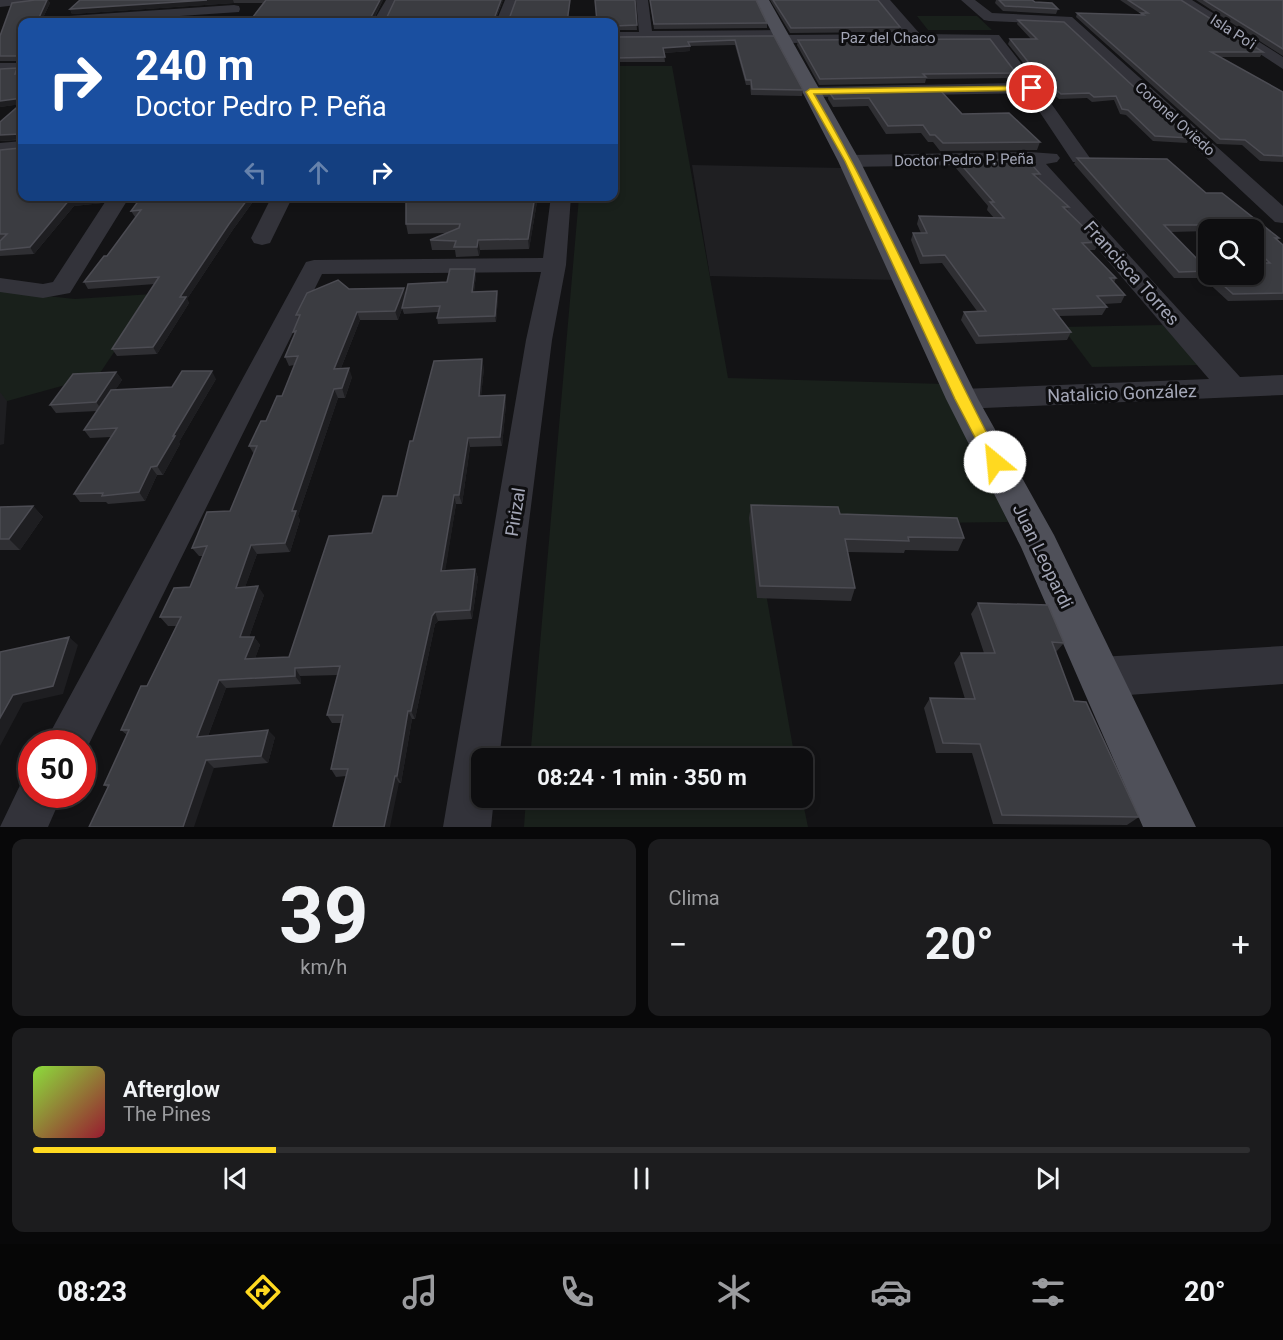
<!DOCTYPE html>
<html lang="es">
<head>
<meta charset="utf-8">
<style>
  :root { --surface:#0e0e10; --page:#1c1c1e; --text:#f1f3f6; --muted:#9b9c9f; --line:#2e2e30; --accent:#ffd920 }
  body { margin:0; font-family:Roboto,sans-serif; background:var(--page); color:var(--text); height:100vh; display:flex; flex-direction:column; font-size:22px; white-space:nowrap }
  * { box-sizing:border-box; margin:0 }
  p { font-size:20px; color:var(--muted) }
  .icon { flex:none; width:33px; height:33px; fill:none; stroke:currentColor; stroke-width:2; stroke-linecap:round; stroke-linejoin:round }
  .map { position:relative; height:827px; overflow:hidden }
  .details { display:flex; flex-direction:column; gap:12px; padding:12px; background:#080809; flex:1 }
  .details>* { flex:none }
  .guide { position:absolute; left:18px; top:18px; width:600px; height:183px; border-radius:12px; box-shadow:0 3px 9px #0003,0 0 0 2px var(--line); background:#1a4fa0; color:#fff; overflow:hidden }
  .tools { position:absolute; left:1198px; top:219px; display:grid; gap:12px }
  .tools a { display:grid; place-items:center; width:66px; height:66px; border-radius:12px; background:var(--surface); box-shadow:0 3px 9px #0003,0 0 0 2px var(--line); font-size:30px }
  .speed { position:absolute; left:18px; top:730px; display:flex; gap:12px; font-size:30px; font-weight:700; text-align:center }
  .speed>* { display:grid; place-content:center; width:78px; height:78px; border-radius:50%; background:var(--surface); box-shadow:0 3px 9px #0003,0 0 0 2px var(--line); line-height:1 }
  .speed .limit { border:9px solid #d22; background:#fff; color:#111 }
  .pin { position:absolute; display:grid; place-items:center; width:51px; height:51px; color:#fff; margin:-26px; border:3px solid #fff; border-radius:50%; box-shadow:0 2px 6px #0007 }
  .me { position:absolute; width:66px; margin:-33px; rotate:332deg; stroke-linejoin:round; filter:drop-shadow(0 0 4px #0008) }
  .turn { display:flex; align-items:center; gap:21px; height:126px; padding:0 18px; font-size:27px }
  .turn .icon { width:78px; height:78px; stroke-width:2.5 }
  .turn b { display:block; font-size:42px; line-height:51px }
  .lanes { display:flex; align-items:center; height:57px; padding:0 18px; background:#0003; justify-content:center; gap:30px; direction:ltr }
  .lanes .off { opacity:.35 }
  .big { font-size:45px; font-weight:700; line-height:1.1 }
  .details .widget { flex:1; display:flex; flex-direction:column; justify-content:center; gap:9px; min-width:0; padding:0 21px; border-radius:12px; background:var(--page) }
  .details .dial { align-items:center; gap:0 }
  .dial b { font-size:78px; line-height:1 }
  .song { display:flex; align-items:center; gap:18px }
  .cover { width:72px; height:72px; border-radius:9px; background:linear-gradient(135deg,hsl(90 70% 55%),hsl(350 70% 35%)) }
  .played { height:6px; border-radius:3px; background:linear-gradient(90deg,var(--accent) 20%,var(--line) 20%) }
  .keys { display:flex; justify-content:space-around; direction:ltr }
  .heat { display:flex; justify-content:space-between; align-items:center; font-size:33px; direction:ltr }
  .details .tiles { flex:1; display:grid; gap:12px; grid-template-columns:1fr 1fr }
  .widget:last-child { grid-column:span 2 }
  .trip { position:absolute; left:471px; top:748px; width:342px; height:60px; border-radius:12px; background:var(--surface); box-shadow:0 3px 9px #0003,0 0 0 2px var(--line); font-weight:700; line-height:60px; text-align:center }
  .tab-bar { display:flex; height:96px; justify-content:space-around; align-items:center; background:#060606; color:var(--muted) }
  .tab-bar .icon { width:42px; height:42px }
  .tab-bar .active { color:var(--accent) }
  .tab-bar b { font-size:27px; color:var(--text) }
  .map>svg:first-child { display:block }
  .built { fill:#1f1f22 }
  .green { fill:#19201b }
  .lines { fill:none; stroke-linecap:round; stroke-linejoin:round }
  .minor { fill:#33333a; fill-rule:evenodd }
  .major { fill:#4f5059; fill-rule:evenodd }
  .wall { fill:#2f2f33; fill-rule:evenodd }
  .shaded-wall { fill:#1e1e21 }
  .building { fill:#3b3c41; stroke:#4c4c53; stroke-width:1.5 }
  .route { fill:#ffd920; stroke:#a68d15; stroke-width:1.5 }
  .labels { text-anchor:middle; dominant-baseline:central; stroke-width:6; stroke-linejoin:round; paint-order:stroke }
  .far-street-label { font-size:15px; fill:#a3a6b6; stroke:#0e0e10 }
  .street-label { font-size:18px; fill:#a3a6b6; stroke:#0e0e10 }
</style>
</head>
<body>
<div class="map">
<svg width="1283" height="827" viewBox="0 0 1283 827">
  <rect width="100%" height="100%" fill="#131315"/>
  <path class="built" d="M692 165 843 168 899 280 710 276Z"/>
  <path class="green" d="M917 16H977L992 30H928Z
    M614 66H672L728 378 945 384 1008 522 754 525 795 759H530L579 197 614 196Z
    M0 291 75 299 153 294 98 376 0 403Z
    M1163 325 1199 365 1092 367 1062 327Z
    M526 798H802L808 827H524Z"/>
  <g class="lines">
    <path class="minor" d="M0 0H31L25 4 0 7Z
      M386 0H398L385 22H373Z
      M505 0H517L508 22H496Z
      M636 0H648L652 31 780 30 785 31 786 35 905 34 877 0H890L920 34 999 35 1038 85 1090 158 1087 162H1073L1027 93 810 97 802 92 810 87 1020 83 990 42 782 43 777 42 776 38 614 40V32H639Z
      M961 0H975L992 13 1072 17 1283 206V223L1275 222 1063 24 989 21 984 20Z
      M1177 0H1192L1283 57V69Z
      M234 5 239 6 240 9 239 12 91 22 47 21 54 17Z
      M0 63H22V71L0 73Z
      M22 141V152L0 155V143Z
      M1030 152 1057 154 1060 158 1057 162 1046 164 1240 377 1283 375V395L962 409 952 406 947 399 952 392 962 389 1209 379 1025 164 849 167 842 165 839 161 842 157 849 155Z
      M109 196H130L70 293 43 298 0 292V278L43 284 53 282Z
      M272 196H293L270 243 262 245 254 243 251 238Z
      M551 196H571L566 265 552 340 499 759H482V798H494L491 827H443L526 340 541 272 322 274 82 758V744H44L306 262 314 260 543 258Z
      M1283 646V684L1100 697 1085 691 1079 677 1085 663 1100 657Z
      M32 775V795H62L48 827H0L23 779Z"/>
    <path class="major" d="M755 0H769L860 161 978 399 1054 535 1196 827H1143L1021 547 946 399 838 161Z"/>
  </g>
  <path class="wall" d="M35 0H48L50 3 41 22H22V61H0V36Z
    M80 0H383L374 19H386L503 0 496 19H509L516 0H570L568 22H249L263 3H234L72 14 70 9Z
    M635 0 637 30H614V22Z
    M650 0H756L767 23V28L654 29Z
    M770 0H878L900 27 899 32 790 33Z
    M996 0H1032L1035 2 1058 9 1056 14 1003 11 995 3Z
    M1120 0H1181L1263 52 1260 57H1220L1283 92V162L1260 161 1242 145 1217 144 1076 17 1077 13 1141 15V14Z
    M1196 0H1283V56Z
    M1018 20 1189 138 1187 143 1153 141 1126 115 1120 114 1114 100 1092 102 1087 98 1059 99 1035 78 1008 44 1010 39H1031L1017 24Z
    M774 36 803 90 802 96 751 95 750 85H746L735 45 690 46V51L664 53 665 62H614V37Z
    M798 40 1016 73 1014 78 926 79 925 83 819 85 797 45Z
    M20 73 102 203 74 206 34 254 0 256V150L20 148V140L0 141V123L21 104 0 107Z
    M829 92 962 114 1040 142 1037 150 940 151 933 142H928L921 133 886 134 868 106 833 107 828 99Z
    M1077 158 1206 193 1279 238 1278 240 1283 245V300L1228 301 1203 278H1174L1074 164ZM1209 230H1254V259L1259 263 1254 274H1209V264L1203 265 1171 232 1209 231Z
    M957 160 1040 174 1038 178 1069 207 1067 211 1099 242 1095 250H1089L1116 278 1114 283 1125 295 1121 303 1104 304 1107 307 1102 315 1059 316 1071 332 1067 340 976 344 961 320 964 312 977 311 942 263 920 264 911 240 913 233H921L917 224 919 216 994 218 987 210 988 206 955 167Z
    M128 196H257L232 231 187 299 189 303 157 354 117 356 112 349 155 284 88 289 84 282 107 256 136 217H135L131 211 140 199 130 200Z
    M406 196H538L529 249 480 250 479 256 456 257 455 250H432L430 240 446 233 408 234 406 224Z
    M476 275 474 292 497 291 498 297 496 322 438 324 437 318 438 312 404 314 402 308 403 306 398 320H360L341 368 352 377 345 398H338L298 516 300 520 290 552 257 554 245 587 264 595 249 637H254L260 645 255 658 289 657 397 496 413 441 484 368 481 396 505 395 506 404 502 446 470 447 462 504H456L445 570 475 569 478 578 472 619 438 621 435 624 415 719H412L401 783 346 776 336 777 331 769 341 723H332L327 715 338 675 300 676 301 684 226 688 208 736 275 737 268 763 214 768 108 788 104 785 127 735 121 730 147 686 176 626H168L160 617 190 587 203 556H199L192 548 230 511 254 454 249 446 282 396 294 365 289 366 285 357 295 335 293 332 298 320 296 315 349 289 406 295 447 282Z
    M116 372 122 380 115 390 172 387 216 379 179 442 180 444 163 475H157L145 501 108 504 106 502H80L74 494 111 437 90 438 84 430 97 411 56 413 50 405Z
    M751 505 840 514 964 538 958 551 905 550 904 553 848 552 855 588 851 601 757 598 749 518Z
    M33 506 43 517 20 550H0V507Z
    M978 603 1064 643 1056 652 1074 701 1139 817 1127 825 993 824 972 753H936L924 708 930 698 965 699 954 663 961 653H984L971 614Z"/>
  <path class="shaded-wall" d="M47 0H48L50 3 41 22H37Z
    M207 0H233L234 3 72 14 70 9Z
    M380 0H383L372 22 370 19Z
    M501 0H503L494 22V19Z
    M690 46V51L663 53V48Z
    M22 98V104L0 107V101Z
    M20 134 22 139 0 141V135Z
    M99 196H107L102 203 74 206 34 254 30 247 70 199Z
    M128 196H147L148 199 130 200Z
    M250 196H257L232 231 187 299 189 303 157 354 153 347 180 297 229 224Z
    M535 196H538L529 249 528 239Z
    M478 240 480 250 479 256 477 247Z
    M475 269 476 275 473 299 472 292Z
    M404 288 406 297 398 320 395 311Z
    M497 291 498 297 496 322 495 316Z
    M357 312 360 320 337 378 334 369Z
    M482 359 484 368 480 405 479 396Z
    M349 368 352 377 345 398 342 388Z
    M212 371 216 379 179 442 180 444 163 475 157 466 173 436Z
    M116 372 122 380 102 410 96 402Z
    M334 389 338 398 298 516 300 520 290 552 285 543 292 511Z
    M0 392 7 401 4 444 0 445Z
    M505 395 506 404 502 446 500 437Z
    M468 438 470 447 462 504 459 495Z
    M151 467 157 475 145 501 139 492Z
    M454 495 456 504 444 579 441 571Z
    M33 506 43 517 20 550 9 539Z
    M251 545 257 554 242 596 236 588Z
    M475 569 478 578 472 619 470 610Z
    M258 586 264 595 246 646 240 637Z
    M435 612 438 621 435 624 415 719 411 711 432 616Z
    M69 637 78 645 63 694 23 703 0 746V718L13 695Z
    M254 637 260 645 252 667 245 659Z
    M295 668 300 676 301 684 295 676Z
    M219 680 226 688 205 744 197 737Z
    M408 711 412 719 401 783 397 776Z
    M268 730 275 737 268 763 261 756Z
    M206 760 214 768 194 827H183Z
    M395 776 399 783 390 827H384Z"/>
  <path class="building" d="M35 0H47L37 22H22V56L21 58 19 56H0V36L12 3Z
    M80 0H207L70 9Z
    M266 0H380L370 19H386L395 0H501L494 19H509L516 0H570L567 22H249Z
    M595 0H635L637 25 614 26V22H597Z
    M650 0H756L767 23 654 24Z
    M773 0H878L900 27 791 28Z
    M999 0H1032L1035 2 1052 3 1058 9 1005 6Z
    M1128 0H1181L1263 52H1211L1283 92V156L1264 155 1245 140 1220 139 1077 13 1144 15 1141 13H1148Z
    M1204 0H1283V49Z
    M1018 20 1064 22 1189 138 1155 136 1128 110 1122 109 1116 96 1094 97 1089 93 1061 94 1037 73 1010 39H1037Z
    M774 36 803 90 752 89 751 80H746L735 40 688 42 690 46 663 48 665 57 614 58V37Z
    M990 39 1016 73 923 74 926 77 820 79 798 40Z
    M17 68 15 74 22 73V98L0 101V69Z
    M940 90 962 114 1009 113 1040 142 943 143 935 135H930L923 125 888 126 869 98 834 99 829 92Z
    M22 103V196H99L70 199 30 247 0 250V241L7 234H0V150L20 148V134L0 135V122Z
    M1077 158 1167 159 1206 193H1222L1279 238H1275L1283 245V293L1233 294 1211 274H1254V263H1270L1254 248V230H1235L1229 225H1164L1203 265 1209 264V272L1208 271 1179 272Z
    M1027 159 1040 174H1033L1069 207H1063L1099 242 1082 243 1116 278H1110L1125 295 1097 296 1107 307 1053 309 1071 332 979 336 964 312 986 311 945 255 923 256 913 233H927L919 216 1004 218 990 202H994L957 160Z
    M142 196H250L229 224 180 297H186L153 347 112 349 159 277 84 282 104 256H107L141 210 131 211Z
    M406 196H535L528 239 478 240 477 247H454L456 241 430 240 459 228 460 224H406Z
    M450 269H475L472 292 497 291 495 316 437 318 440 306 402 308 408 284 447 282Z
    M338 280 349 289 404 288 395 311 357 312 334 369 349 368 342 388 334 389 292 511H296L285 543 251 545 236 588 258 586 240 637H254L245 659 289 657 329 536 372 533 383 496H397L410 441H413L434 361 482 359 479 396 505 395 500 437 468 438 459 495H454L441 571 475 569 470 610 435 612 432 616 411 711H408L397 776H395L384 827H333L348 769H331L343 715H327L340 666 295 668V676L219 680 197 737 268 730 261 756 206 760 183 827H89L109 785H104L129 730H121L141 686H147L181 617H160L174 588 190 587 207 546 192 548 207 512 230 511 257 446H249L261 421H266L277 396H282L298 356 285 357 296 331 293 332 300 315H296L307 293Z
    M182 371H212L173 436H175L157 466 151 467 139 492 102 496 103 493 74 494 117 428 84 430 111 390 172 387Z
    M116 372 96 402 50 405 73 374Z
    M751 505 838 507 840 514 957 518 964 538 908 537 909 541 845 539 855 588 760 586Z
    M33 506 9 539H0V507Z
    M978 603 1048 605 1064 643 1052 642 1074 701 1086 702 1139 817 1002 815 980 744 943 743 930 698 975 699 961 653H995Z
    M69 637 53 686 13 695 0 718V652Z"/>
  <path class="route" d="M1032 86 1035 90 814 94C884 213 937 341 1002 462L1000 466H990L955 399 845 161 806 92 810 89Z"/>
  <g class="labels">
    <g class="far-street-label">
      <text transform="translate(1233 32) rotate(33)">Isla Po'i</text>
      <text x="888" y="38">Paz del Chaco</text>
      <text transform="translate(1175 119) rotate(42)">Coronel Oviedo</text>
      <text transform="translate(964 160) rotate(-1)">Doctor Pedro P. Peña</text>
    </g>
    <g class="street-label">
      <text transform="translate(1132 273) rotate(48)">Francisca Torres</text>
      <text transform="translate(1122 393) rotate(-2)">Natalicio González</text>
      <text transform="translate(515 512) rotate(-81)">Pirizal</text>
      <text transform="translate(1043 556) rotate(64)">Juan Leopardi</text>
    </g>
  </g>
</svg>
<div class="tools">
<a><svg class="icon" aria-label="search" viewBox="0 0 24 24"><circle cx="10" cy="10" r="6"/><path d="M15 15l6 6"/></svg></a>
</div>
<div class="speed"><div class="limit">50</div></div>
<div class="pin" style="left:1032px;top:88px;background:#d93025"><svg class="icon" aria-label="arrive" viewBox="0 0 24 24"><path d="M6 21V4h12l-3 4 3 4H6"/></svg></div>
<svg class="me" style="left:995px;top:462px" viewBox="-20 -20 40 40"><circle r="19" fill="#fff"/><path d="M0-13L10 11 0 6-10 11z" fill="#ffd920"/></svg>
<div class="trip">08:24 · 1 min · 350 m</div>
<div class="guide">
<div class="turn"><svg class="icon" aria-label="right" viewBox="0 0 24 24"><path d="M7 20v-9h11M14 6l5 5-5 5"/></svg><div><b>240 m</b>Doctor Pedro P. Peña</div></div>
<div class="lanes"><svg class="icon off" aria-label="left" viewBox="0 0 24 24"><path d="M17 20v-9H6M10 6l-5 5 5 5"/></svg><svg class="icon off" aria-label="ahead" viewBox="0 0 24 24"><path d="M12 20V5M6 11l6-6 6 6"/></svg><svg class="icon" aria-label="right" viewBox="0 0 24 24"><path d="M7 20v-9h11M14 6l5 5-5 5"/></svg></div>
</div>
</div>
<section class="details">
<div class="tiles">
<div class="widget dial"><b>39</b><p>km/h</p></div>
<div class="widget"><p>Clima</p>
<div class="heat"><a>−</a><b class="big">20°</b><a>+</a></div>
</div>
<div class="widget">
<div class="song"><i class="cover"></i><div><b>Afterglow</b><p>The Pines</p></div></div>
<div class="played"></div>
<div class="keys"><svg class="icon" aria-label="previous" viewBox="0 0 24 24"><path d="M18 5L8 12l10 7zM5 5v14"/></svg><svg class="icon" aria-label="pause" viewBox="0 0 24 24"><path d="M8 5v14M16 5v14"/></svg><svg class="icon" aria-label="next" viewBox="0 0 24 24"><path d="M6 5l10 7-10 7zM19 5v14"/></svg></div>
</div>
</div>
</section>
<nav class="tab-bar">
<b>08:23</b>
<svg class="icon active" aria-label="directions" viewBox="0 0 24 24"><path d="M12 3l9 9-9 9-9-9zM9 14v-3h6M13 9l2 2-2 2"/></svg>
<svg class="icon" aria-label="music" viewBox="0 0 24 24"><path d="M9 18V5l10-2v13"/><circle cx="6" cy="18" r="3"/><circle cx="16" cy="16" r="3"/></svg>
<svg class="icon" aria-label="phone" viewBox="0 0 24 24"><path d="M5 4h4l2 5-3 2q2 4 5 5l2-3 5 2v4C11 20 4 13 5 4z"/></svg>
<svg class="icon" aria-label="climate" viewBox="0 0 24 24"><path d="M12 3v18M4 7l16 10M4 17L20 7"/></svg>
<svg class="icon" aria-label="car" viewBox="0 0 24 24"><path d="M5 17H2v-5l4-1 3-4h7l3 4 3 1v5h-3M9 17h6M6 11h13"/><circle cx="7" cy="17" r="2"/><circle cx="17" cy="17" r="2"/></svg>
<svg class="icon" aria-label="filters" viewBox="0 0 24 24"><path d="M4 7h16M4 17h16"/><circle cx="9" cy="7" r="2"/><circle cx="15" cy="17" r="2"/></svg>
<b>20°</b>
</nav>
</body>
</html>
